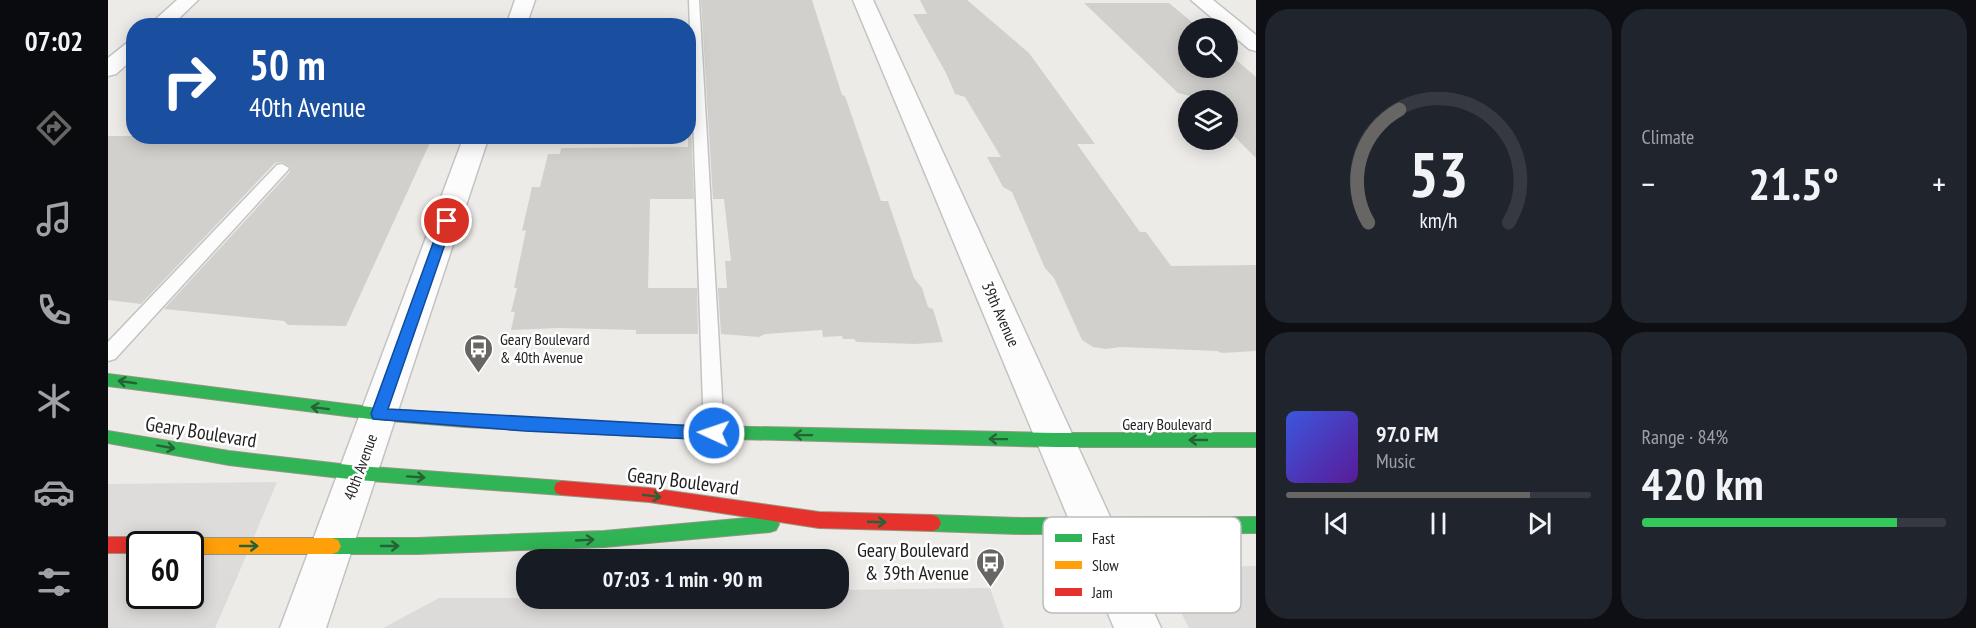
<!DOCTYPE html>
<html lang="en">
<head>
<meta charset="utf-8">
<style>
  :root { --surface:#171b24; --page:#20242c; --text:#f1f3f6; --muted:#9ea1a6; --line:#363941; --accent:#676665 }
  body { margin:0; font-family:"PT Sans Narrow",sans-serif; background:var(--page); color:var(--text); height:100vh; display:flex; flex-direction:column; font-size:22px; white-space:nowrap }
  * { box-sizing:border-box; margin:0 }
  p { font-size:20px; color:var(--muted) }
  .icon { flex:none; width:33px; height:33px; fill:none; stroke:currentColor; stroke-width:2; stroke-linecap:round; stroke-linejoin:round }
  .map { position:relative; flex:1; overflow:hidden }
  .sheet { display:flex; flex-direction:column; gap:9px; padding:9px; background:#0d0f14; width:720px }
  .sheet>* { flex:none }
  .guide { position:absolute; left:18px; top:18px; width:570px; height:126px; border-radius:24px; box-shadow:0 3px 15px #0003; background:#1a4fa0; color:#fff; overflow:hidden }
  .controls { position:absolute; left:1070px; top:18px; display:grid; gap:12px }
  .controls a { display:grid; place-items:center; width:60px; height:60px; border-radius:50%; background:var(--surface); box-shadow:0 3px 15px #0003; font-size:30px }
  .speed { position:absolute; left:18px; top:531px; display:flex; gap:12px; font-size:30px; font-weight:700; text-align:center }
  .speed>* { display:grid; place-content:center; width:78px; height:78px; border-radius:50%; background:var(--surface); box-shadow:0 3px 15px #0003; line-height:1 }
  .speed .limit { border:3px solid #111; border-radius:9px; background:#fff; color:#111 }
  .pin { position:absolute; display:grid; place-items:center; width:51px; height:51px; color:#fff; margin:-26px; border:3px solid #fff; border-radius:50%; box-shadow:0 2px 6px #0007 }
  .me { position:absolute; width:66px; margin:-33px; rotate:273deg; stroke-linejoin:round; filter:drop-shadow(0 0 4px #0008) }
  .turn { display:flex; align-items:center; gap:21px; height:126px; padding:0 24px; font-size:27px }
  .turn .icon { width:78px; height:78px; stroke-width:2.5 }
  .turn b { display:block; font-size:42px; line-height:51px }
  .big { font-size:45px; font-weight:700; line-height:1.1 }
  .sheet .card { flex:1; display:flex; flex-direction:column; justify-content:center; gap:9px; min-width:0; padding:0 21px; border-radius:24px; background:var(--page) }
  .sheet .dial { align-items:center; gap:0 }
  .dial svg { height:156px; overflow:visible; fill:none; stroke:var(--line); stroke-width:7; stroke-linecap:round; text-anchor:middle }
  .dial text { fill:var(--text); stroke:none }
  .song { display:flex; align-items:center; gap:18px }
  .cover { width:72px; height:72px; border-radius:9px; background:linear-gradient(135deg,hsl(230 70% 55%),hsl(270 70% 35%)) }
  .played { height:6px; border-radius:3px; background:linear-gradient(90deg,var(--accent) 80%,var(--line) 80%) }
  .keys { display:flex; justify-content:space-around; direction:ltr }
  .heat { display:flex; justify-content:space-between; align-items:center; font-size:33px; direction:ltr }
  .charge { height:9px; border-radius:4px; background:linear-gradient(90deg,#34c759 84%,var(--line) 0) }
  .sheet .tiles { flex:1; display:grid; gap:9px; grid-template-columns:repeat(2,1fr) }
  .trip { position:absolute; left:408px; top:549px; width:333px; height:60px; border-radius:24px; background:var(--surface); box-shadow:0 3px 15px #0003; font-weight:700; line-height:60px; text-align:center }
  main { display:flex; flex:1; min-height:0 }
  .tabs { display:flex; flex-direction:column; width:108px; justify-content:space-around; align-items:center; background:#090b0e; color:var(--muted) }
  .tabs .icon { width:42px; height:42px }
  .tabs .active { color:var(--accent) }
  .tabs b { font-size:27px; color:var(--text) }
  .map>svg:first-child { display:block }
  .residential { fill:#dcdbd9 }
  .parking { fill:#dddcdb }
  .building { fill:#d2d0cd }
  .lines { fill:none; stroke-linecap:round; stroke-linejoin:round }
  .lane-casing { stroke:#c4c3c2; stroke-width:3 }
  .street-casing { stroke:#c4c3c2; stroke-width:3 }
  .fast-casing { stroke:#949681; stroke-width:2 }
  .slow-casing { stroke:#949681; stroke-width:2 }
  .jam-casing { stroke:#949681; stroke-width:2 }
  .lane { fill:#fcfcfc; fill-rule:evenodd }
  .street { fill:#fcfcfc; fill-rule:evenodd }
  .fast { fill:#30b455; fill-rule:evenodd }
  .slow { fill:#ff9f0a; fill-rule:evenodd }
  .jam { fill:#e5322d; fill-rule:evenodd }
  .oneway { stroke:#276237 }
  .route { fill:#1a73e8; stroke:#114b97; stroke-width:1.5 }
  .labels { text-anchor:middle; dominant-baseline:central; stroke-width:5; stroke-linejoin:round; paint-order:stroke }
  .street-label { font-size:16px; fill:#1f1f1f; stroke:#fff }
  .poi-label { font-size:16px; fill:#1f1f1f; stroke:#fff; text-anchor:start }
  .near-street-label { font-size:20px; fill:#1f1f1f; stroke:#fff }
  .near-poi-label { font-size:20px; fill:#1f1f1f; stroke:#fff; text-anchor:end }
  .key { fill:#fff; stroke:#bcbcbc; stroke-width:1.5 }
  .key-label { font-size:16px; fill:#1f1f1f }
</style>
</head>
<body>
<main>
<nav class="tabs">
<b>07:02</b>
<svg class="icon active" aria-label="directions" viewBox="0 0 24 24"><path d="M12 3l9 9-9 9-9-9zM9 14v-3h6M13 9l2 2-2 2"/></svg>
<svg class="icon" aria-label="music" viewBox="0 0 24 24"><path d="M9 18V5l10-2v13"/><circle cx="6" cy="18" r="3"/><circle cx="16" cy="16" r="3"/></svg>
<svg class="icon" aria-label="phone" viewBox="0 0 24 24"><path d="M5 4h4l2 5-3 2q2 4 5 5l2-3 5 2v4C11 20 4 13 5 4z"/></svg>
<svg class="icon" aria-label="climate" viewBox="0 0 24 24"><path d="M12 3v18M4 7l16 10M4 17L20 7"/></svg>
<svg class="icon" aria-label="car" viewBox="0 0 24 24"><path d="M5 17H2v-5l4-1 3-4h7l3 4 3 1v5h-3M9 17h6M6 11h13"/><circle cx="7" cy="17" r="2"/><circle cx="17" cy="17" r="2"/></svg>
<svg class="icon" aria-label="filters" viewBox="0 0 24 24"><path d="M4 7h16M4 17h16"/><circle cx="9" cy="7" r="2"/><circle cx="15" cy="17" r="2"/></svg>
</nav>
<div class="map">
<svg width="1148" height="628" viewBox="0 0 1148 628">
  <rect width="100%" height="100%" fill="#edebe8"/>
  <path class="residential" d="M1148 566V628H1081L1065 597 1084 567Z
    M0 575H31L32 596H82L83 575H130L107 628H0Z
    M882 588 896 628H275L331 598H730L731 590Z"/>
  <path class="parking" d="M169 482 130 575H83L82 544H32L31 576H0V484Z"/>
  <path class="building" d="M593 0H704L734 95 737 96 773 201H780L806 278 814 288 820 307 825 309 835 342 807 344 749 342 746 339H735L734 336 715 337 714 330 657 334 651 337 613 334 610 288H619L617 261H623L616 199H605Z
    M812 0H859L921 53 987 144H969L1032 232H1038L1063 266 1148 265V351L1114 353 1109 351 1012 347 998 349 985 347 974 340 946 278 937 268 904 192 895 187 879 157H893L857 97 847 94 838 73 805 14H819Z
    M976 3H1061L1091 28H1080V68H1119V52L1148 77V158L1119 129V100H1089L1086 97 1070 93Z
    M580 51 586 199H542L540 288H589L590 334H528V330L452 328 403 330 407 312H403L409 288H406L418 230 414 231 424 187H432L440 154H452L453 148 580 147Z
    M0 136H148L146 142 236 141 238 136H325L238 326 180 325 176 321 56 309 181 173 183 167 174 162 167 163 33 304 0 300Z"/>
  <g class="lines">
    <defs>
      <path id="lane" d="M581 0H591L616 433 613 439 606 442 599 439 596 433Z
        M174 164 181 168 179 171 7 359 0 361V342L169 165Z"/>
      <path id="street" d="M69 0H90L63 26H40Z
        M407 0H427L418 26H398Z
        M745 0H765L1053 628H1006Z
        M1083 0H1105L1148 35V51L1141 49Z
        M26 41V58L8 74 0 76V58L19 43Z
        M356 136H381L218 628H172Z"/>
      <path id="fast" d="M0 374 270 408 357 415 362 417 365 421 362 425 357 427 270 420 0 386Z
        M550 425 948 433H1148V447H948L550 437 544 436 542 431 544 426Z
        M0 431 121 451 250 466 454 481 460 483 462 488 460 493 454 495 250 480 121 465 0 443Z
        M824 515 913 518 1148 517V533L913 534 824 531 818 529 815 523 818 517Z
        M662 516 668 518 671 524 668 530 662 532 496 547 309 554H224L218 552 215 546 218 540 224 538H309L496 531Z"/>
      <path id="slow" d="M82 538H224L230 540 233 546 230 552 224 554H82V544H74L76 540Z"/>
      <path id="jam" d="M357 415 550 425 556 426 558 431 556 436 550 437 357 427 352 425 349 421 352 417Z
        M454 481 541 488 711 512 824 515 830 517 833 523 830 529 824 531 711 528 541 502 454 495 448 493 446 488 448 483Z
        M0 537H32L38 539 41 544H32V553H0Z"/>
    </defs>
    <use href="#lane" class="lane-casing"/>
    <use href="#street" class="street-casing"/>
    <use href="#fast" class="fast-casing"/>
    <use href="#slow" class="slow-casing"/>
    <use href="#jam" class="jam-casing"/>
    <use href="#lane" class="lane"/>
    <use href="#street" class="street"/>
    <use href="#fast" class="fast"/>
    <use href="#slow" class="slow"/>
    <use href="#jam" class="jam"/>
  </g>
  <defs><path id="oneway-shaft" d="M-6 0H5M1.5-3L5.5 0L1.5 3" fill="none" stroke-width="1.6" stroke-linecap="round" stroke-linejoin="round" transform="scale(1.5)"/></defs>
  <g class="oneway">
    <use href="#oneway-shaft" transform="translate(19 382) rotate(-172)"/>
    <use href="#oneway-shaft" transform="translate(212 408) rotate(-173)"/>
    <use href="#oneway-shaft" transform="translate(695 435) rotate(-179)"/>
    <use href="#oneway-shaft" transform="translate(890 439) rotate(-179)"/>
    <use href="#oneway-shaft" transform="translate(1090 440) rotate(180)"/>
    <use href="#oneway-shaft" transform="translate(58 447) rotate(10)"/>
    <use href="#oneway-shaft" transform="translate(308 477) rotate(4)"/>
    <use href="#oneway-shaft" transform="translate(544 496) rotate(7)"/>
    <use href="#oneway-shaft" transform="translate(769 522) rotate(2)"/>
    <use href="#oneway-shaft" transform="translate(477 540) rotate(-3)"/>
    <use href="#oneway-shaft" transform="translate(141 546)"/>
    <use href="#oneway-shaft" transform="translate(282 546)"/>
  </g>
  <path class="route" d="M339 217 345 221 280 409 606 427 612 429 614 433 612 438 606 440 417 431 265 419 263 414 333 221Z"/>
  <defs>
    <symbol id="bus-pin" viewBox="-11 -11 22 30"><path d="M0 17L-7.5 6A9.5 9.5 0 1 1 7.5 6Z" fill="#676665" stroke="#fff"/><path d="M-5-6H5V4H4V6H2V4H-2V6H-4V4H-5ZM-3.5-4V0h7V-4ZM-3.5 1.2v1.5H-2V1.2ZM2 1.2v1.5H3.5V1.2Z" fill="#fff"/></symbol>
  </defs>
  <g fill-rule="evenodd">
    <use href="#bus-pin" x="354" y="332" width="33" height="45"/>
    <use href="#bus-pin" x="866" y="546" width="33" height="45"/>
  </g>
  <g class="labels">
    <g class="street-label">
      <text transform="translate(893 314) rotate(66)">39th Avenue</text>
      <text x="1059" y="424">Geary Boulevard</text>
      <text transform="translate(252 467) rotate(-70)">40th Avenue</text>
    </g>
    <g class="poi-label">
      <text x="392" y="339">Geary Boulevard<tspan x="392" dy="18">&amp; 40th Avenue</tspan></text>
    </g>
    <g class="near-street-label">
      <text transform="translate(93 432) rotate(9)">Geary Boulevard</text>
      <text transform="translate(575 481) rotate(7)">Geary Boulevard</text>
    </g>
    <g class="near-poi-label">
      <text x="861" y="550">Geary Boulevard<tspan x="861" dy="23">&amp; 39th Avenue</tspan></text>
    </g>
  </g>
  <rect x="935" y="517" width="198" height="96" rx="9" class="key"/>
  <rect x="947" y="534" width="27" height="8" fill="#30b455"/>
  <rect x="947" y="561" width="27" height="8" fill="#ff9f0a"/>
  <rect x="947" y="588" width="27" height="8" fill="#e5322d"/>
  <g class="key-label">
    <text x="984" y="544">Fast</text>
    <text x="984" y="571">Slow</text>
    <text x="984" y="598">Jam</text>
  </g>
</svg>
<div class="controls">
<a><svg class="icon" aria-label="search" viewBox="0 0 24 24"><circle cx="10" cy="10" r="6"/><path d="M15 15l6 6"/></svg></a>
<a><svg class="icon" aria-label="layers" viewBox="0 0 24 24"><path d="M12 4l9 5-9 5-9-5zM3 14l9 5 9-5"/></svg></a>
</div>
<div class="speed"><div class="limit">60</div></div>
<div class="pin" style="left:339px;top:221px;background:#d93025"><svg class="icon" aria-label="arrive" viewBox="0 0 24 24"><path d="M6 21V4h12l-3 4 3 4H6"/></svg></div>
<svg class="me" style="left:606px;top:433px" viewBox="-20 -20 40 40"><circle r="17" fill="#1a73e8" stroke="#fff" stroke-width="3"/><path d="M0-11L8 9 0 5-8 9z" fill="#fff"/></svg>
<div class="trip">07:03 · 1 min · 90 m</div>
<div class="guide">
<div class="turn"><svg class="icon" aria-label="right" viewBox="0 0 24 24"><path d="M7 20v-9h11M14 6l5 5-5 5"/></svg><div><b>50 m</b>40th Avenue</div></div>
</div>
</div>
<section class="sheet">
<div class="tiles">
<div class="card dial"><svg viewBox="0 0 100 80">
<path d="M14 69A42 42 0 1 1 86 69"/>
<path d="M14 69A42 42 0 0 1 30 11" stroke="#676665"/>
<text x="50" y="56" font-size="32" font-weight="700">53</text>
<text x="50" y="72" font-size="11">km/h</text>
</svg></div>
<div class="card"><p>Climate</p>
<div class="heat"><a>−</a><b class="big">21.5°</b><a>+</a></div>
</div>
<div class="card">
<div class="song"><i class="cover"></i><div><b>97.0 FM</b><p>Music</p></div></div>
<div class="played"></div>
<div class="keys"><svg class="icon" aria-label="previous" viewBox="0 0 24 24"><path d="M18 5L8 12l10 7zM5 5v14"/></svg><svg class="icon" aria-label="pause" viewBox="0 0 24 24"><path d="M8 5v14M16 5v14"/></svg><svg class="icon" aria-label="next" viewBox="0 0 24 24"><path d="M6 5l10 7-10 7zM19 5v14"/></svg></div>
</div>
<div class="card"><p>Range · 84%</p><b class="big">420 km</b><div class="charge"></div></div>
</div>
</section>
</main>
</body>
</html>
